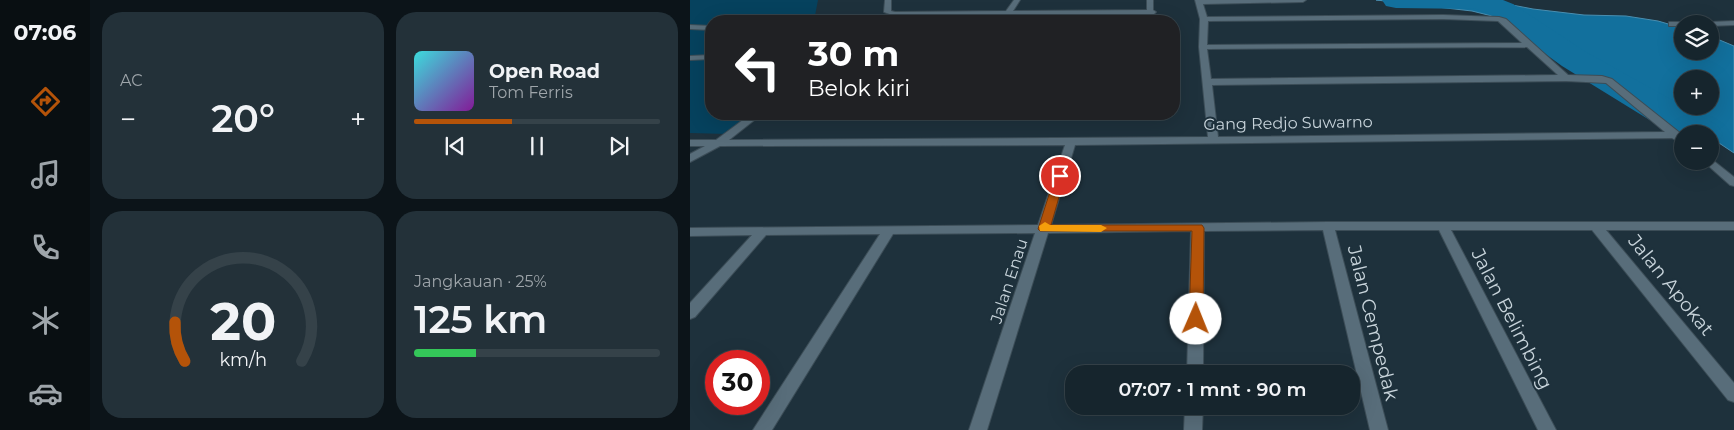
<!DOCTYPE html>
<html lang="id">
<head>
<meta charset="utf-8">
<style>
  :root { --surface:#16252d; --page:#233139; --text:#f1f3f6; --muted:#9ea5aa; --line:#354249; --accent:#b45309 }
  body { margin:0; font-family:Montserrat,sans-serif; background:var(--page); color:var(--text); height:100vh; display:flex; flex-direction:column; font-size:19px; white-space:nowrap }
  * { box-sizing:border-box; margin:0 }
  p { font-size:16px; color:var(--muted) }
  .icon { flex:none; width:28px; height:28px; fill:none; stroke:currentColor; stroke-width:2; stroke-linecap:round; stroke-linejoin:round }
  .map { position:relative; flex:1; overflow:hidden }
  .details { display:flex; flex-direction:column; gap:12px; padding:12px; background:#0c1419; width:600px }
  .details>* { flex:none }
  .guide { position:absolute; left:15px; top:15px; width:475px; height:105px; border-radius:20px; box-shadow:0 5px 20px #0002,0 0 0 1px var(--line); background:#202124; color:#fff; overflow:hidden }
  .fabs { position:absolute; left:984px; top:15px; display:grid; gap:10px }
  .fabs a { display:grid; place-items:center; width:45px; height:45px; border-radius:50%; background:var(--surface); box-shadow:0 5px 20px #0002,0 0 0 1px var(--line); font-size:25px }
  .speed { position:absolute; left:15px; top:350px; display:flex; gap:10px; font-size:25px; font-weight:700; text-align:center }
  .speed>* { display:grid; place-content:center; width:65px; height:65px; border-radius:50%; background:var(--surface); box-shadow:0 5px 20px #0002,0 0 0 1px var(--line); line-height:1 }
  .speed .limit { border:8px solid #d22; background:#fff; color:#111 }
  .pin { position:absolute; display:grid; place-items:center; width:42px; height:42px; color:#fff; margin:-21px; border:2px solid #fff; border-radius:50%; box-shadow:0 1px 5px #0007 }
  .me { position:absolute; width:55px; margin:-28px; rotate:1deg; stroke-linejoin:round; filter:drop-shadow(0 0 4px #0008) }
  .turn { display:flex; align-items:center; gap:18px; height:105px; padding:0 20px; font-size:22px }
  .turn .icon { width:65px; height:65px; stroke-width:2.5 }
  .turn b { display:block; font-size:35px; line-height:42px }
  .big { font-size:38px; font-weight:600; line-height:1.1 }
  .details .widget { flex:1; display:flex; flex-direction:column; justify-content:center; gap:8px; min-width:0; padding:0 18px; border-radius:20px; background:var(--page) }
  .details .dial { align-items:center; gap:0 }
  .dial svg { height:130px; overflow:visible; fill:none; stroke:var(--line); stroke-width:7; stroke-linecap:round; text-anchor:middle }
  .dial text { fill:var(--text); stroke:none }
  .song { display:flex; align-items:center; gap:15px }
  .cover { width:60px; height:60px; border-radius:8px; background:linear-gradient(135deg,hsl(180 70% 55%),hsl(290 70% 35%)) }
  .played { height:5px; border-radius:2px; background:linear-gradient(90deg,var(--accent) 40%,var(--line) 40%) }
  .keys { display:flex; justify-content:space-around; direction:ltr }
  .heat { display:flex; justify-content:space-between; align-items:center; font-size:28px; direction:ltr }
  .charge { height:8px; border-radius:4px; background:linear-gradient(90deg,#34c759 25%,var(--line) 0) }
  .details .tiles { flex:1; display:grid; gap:12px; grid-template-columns:repeat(2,1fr) }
  .trip { position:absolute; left:375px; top:365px; width:295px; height:50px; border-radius:20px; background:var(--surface); box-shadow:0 5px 20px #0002,0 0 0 1px var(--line); font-weight:600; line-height:50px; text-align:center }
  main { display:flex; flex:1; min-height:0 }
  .menu { display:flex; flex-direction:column; width:90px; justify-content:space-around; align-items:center; background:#090f12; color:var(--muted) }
  .menu .icon { width:35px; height:35px }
  .menu .active { color:var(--accent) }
  .menu b { font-size:22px; color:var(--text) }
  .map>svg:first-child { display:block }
  .green { fill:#06425e }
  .water { fill:#12709d; stroke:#498eb0; fill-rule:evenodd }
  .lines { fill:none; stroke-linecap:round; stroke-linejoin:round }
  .river { fill:#12709d; fill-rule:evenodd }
  .street-casing { stroke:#3c4d57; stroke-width:2 }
  .street { fill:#586d7a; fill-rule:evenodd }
  .route { fill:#b45309; stroke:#753606 }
  .slow { fill:#f59e0b }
  .labels { text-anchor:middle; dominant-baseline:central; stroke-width:4; stroke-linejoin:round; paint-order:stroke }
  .street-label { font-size:16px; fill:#c8d4db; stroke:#1e313c }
  .near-street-label { font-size:19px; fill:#c8d4db; stroke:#1e313c }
</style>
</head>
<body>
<main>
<nav class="menu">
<b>07:06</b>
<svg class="icon active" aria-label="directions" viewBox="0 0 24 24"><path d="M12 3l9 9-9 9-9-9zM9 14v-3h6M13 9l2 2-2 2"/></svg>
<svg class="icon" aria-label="music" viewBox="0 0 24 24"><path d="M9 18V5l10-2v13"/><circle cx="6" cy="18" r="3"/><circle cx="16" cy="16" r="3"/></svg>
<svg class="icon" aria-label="phone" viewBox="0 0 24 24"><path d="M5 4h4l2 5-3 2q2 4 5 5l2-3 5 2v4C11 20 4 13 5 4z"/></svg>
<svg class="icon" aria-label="climate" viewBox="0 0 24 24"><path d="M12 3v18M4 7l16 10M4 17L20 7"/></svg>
<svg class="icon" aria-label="car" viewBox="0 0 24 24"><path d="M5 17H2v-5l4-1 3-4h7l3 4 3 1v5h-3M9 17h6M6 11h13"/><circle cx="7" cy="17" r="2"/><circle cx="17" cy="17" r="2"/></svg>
</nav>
<section class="details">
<div class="tiles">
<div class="widget"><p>AC</p>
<div class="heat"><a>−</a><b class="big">20°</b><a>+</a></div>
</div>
<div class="widget">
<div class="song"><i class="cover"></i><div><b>Open Road</b><p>Tom Ferris</p></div></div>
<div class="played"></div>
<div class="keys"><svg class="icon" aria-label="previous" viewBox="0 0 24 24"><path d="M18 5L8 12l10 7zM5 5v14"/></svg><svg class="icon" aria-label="pause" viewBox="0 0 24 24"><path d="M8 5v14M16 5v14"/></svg><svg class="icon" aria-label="next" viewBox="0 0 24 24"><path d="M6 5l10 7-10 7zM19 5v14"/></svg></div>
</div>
<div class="widget dial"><svg viewBox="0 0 100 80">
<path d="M14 69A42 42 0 1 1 86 69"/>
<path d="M14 69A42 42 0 0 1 8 45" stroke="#b45309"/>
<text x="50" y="56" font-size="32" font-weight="700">20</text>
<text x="50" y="72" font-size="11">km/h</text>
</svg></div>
<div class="widget"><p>Jangkauan · 25%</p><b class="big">125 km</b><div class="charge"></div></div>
</div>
</section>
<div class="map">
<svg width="1044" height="430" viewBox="0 0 1044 430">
  <rect width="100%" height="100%" fill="#1e313c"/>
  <path class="green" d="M0 0H128L124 21H21V114H60L38 134 0 133Z"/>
  <path class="water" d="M686 0H796L843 9 894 15 936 16 968 21 992 28V51H1020V36L1044 46V153L1020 137V134H1015L929 79 826 22 782 11ZM992 79H1020V106H992Z"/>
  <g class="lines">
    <path class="river" d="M692 0H813L823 4 896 52 1027 125 1033 134 1027 143 1020 145V134H992V140L872 66 803 16 786 9 706 8 696 6Z"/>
    <defs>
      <path id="street" d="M195 0H201V11L205 12 316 11 324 0H330L323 11 457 10V0H463V10L466 12 464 14 463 21H457L456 14 205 16 194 12Z
        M505 0H616L613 2 513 4 517 17 753 15 809 17 816 19 878 75 912 76 922 79 990 133 992 136V144L982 138 385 145 361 225 638 222H1044V230H916L1044 383V402L1038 400 902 230H761L866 430H848L749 230H645L698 430H680L633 230 514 231 513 374H497L501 231 358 233 297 430H279L345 233 203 234 82 430H63L190 234 76 235 5 317 0 319V303L62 235 0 236V228L348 225 375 145 30 146 0 162V154L15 146H0V140H26L61 114H72L39 140 518 137 509 47 510 19ZM753 19 808 21 832 43 517 45 518 21ZM837 47 868 75 521 79 517 49ZM876 81 916 83 975 132 528 137 522 85Z
        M1044 21V25L1020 26V24H1016L1020 22Z
        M979 22H992L996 24H992V26H979Z
        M0 25 21 26V30L0 29Z
        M21 55V59L0 60V56Z
        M1020 158 1044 177V186L1040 185 1013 161H1020Z
        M495 406H513L512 430H494Z"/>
    </defs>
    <use href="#street" class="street-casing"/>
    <use href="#street" class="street"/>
  </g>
  <path class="route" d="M370 173 375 176 361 225H512L514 228 513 319 511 323 506 324 501 323 499 319 502 231H350L348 229 365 176Z"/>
  <path class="slow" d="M355 222 360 225H411L417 228 411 232 350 231 349 226Z"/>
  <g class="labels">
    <g class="street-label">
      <text transform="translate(598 123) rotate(-1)">Gang Redjo Suwarno</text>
      <text transform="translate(319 281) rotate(-72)">Jalan Enau</text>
    </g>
    <g class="near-street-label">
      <text transform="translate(981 285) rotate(51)">Jalan Apokat</text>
      <text transform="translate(822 319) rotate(63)">Jalan Belimbing</text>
      <text transform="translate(683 323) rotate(76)">Jalan Cempedak</text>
    </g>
  </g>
</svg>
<div class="fabs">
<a><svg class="icon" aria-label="layers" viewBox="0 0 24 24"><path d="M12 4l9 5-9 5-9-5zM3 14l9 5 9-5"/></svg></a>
<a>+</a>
<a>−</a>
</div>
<div class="speed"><div class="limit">30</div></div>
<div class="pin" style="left:370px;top:176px;background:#d93025"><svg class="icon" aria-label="arrive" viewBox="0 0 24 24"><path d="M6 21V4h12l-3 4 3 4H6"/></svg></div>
<svg class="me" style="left:506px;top:319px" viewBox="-20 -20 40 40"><circle r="19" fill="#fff"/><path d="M0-13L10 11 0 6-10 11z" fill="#b45309"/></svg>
<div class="trip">07:07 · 1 mnt · 90 m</div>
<div class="guide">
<div class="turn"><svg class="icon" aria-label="left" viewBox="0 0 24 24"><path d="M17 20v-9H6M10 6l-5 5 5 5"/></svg><div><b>30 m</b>Belok kiri</div></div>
</div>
</div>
</main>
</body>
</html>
